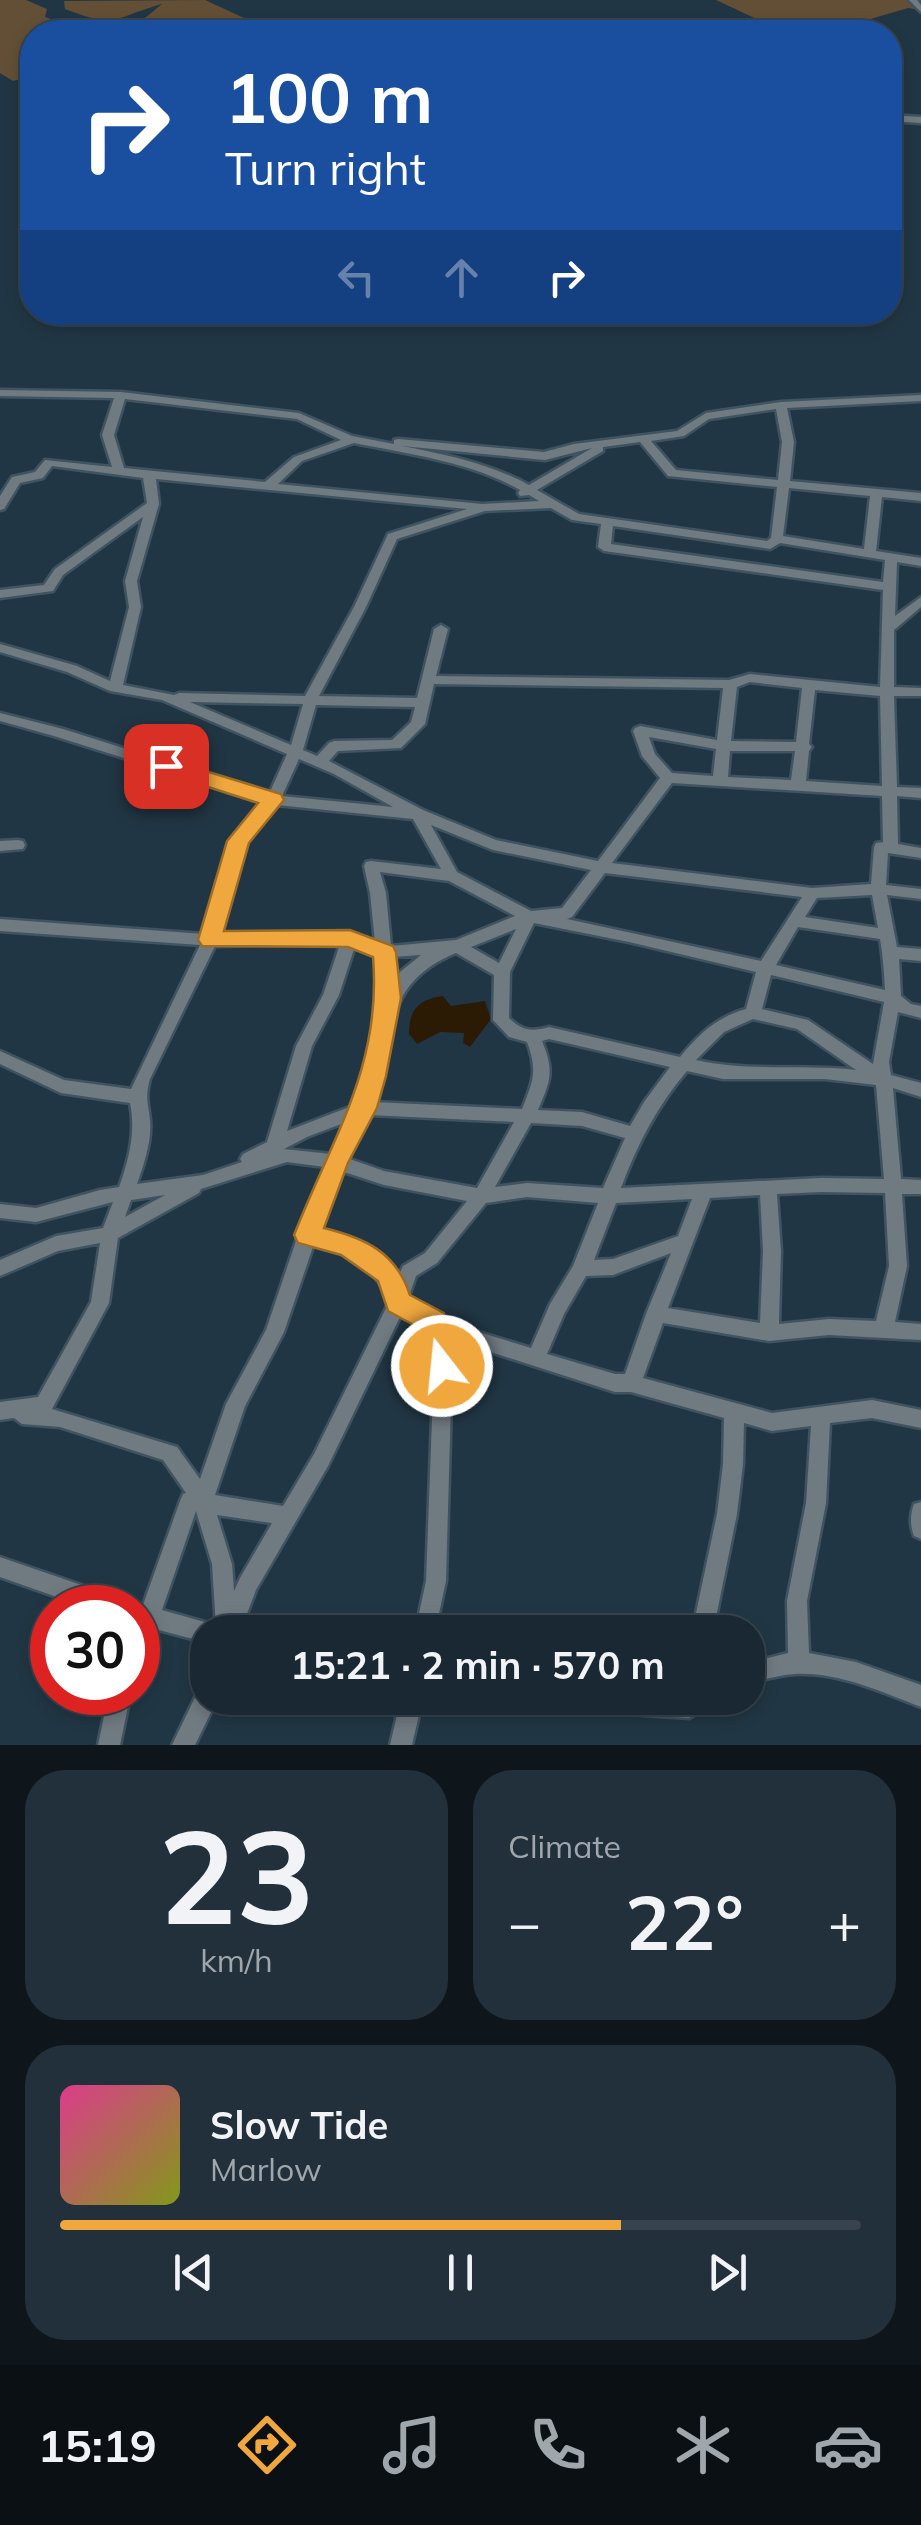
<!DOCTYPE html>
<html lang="en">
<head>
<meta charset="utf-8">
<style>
  :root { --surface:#192833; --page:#22303b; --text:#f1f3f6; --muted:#9fa6ac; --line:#37444e; --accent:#efa73e }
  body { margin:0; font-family:Mulish,sans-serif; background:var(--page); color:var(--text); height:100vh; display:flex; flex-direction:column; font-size:38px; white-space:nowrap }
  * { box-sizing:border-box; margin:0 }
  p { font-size:32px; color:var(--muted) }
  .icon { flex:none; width:55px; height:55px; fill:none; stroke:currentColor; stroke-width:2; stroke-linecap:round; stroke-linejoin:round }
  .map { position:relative; height:1745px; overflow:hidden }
  .drawer { display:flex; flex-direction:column; gap:25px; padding:25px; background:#0e161c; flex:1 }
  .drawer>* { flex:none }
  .top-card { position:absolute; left:20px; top:20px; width:882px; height:305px; border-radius:40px; box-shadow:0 5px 15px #0003,0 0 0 2px var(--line); background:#1a4fa0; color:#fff; overflow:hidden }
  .speed { position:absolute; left:30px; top:1585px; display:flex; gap:20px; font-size:50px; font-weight:700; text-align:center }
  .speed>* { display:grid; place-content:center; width:130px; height:130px; border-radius:50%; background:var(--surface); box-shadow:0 5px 15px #0003,0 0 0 2px var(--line); line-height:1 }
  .speed .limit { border:15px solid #d22; background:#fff; color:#111 }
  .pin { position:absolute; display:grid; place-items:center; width:85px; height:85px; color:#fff; margin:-42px; border-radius:20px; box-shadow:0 5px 15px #0006 }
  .me { position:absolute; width:110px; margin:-55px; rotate:344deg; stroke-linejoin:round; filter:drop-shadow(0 0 8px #0008) }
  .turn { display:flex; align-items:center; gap:35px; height:210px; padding:0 40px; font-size:45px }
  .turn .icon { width:130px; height:130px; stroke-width:2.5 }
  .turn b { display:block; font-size:70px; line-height:85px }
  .lanes { display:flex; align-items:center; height:95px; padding:0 40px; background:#0003; justify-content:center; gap:50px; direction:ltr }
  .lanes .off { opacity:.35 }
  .big { font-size:75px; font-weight:700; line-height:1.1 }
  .drawer .widget { flex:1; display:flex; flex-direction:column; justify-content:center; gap:15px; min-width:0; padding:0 35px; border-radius:40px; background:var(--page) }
  .drawer .dial { align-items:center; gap:0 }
  .dial b { font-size:130px; line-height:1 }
  .song { display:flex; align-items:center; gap:30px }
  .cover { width:120px; height:120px; border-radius:15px; background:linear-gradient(135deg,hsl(330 70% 55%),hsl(70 70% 35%)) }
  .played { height:10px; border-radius:5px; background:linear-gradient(90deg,var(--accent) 70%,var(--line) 70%) }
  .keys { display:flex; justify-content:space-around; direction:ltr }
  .heat { display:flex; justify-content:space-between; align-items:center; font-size:55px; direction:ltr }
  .drawer .tiles { flex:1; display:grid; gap:25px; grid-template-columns:1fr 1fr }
  .widget:last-child { grid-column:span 2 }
  .trip { position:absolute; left:190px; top:1615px; width:575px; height:100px; border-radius:40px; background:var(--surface); box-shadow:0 5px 15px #0003,0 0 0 2px var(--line); font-weight:700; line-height:100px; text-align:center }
  .tabs { display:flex; height:160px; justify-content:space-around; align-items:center; background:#0a1014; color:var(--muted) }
  .tabs .icon { width:70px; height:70px }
  .tabs .on { color:var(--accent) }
  .tabs b { font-size:45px; color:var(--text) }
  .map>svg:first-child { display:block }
  .green { fill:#624f36 }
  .water { fill:#2b1b04 }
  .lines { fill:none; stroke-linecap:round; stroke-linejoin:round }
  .minor-casing { stroke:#3f5360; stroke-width:5 }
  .minor { fill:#707a81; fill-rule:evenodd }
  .route { fill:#efa73e; stroke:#9b6d28; stroke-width:2.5 }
</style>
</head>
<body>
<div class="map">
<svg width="921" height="1745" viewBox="0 0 921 1745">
  <rect width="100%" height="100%" fill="#213644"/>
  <path class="green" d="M0 0H26L47 9 45 17 89 32H32V76L13 81 0 73Z
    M205 0 244 18 251 27 266 32H181L195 27 180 24 154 30 150 28 159 20 145 18 162 4C114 17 118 30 65 9L64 1Z
    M716 0H921V10L908 8 826 32H784Z"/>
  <path class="water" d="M443 996 451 1006 485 1001 491 1019 470 1047 463 1043 464 1033 440 1032 417 1044 409 1034C409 1009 419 999 443 996Z"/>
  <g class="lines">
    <defs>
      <path id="minor" d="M909 0H917L921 5V12Z
        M890 115 921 117V123L890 121Z
        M0 390 121 392 299 413 352 436 394 444V440L398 439 544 452 574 444 677 431 706 413 781 402 921 395V401L787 408 794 442 790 481 921 493V501L882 497 876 551 921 558V566L897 562 895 616 921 597V607L894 630V687L921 688V696H894L897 787 921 788V798L897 796 898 844 921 848V858L888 853 886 885 921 889V899L887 895 897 947 921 949V961L899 959 901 996 911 1004 921 1006V1018L898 1012 889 1062 891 1075 921 1083V1097L893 1088 901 1179 921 1180V1194H902L907 1266 895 1322 921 1324V1340L829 1335 769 1341 663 1323 643 1378 772 1413 872 1400 921 1410V1428L872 1418 830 1423 826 1503 807 1601 809 1653 856 1662 921 1685V1707C881 1692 839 1672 795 1674 779 1675 763 1680 748 1683V1663L788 1653 787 1601 806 1503 811 1426 772 1431 744 1423 743 1464 737 1514 713 1632H692L717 1514 723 1464 724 1418 631 1392H615L447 1338 452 1366 446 1581 435 1632H415L426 1581 434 1366 426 1327 402 1313 328 1466 256 1590 240 1632H208V1643L155 1629 145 1654 138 1657V1608H130L138 1604 143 1605 180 1501 183 1494 186 1493 163 1460 60 1427 22 1424 14 1418 0 1420V1402L38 1397 91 1302 100 1243 58 1251 0 1276V1260L56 1236 103 1228 113 1202 36 1222 0 1218V1204L36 1208 100 1190 119 1187C129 1159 136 1132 130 1103L61 1093 0 1064V1051L64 1080 131 1089 200 945 0 931V919L204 934 231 841 263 802 54 736 0 721V713L63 729 269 794 287 754 162 700 110 691 67 672 0 652V644L77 666 110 681 129 607 125 581 143 517 63 575 53 591 0 598V590L44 585 55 569 147 503 143 478 52 466 43 478 20 483 4 509 0 510V496L12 477 35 472 45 460 112 467 102 435 114 398 0 396ZM125 399 297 419 341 440 294 457 265 482 124 468 114 435ZM776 409 782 442 778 480 676 470 651 441 684 436 709 419ZM640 442 668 476 777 487 771 538 767 541 579 514 537 490 603 451V447ZM354 443C409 454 471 462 520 490L518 493 520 496 529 495 539 501 482 504 278 484 302 461ZM402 446 545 460 592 448 529 485C491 464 444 454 402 446ZM156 479 467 509 388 534 354 607 305 696 179 693 174 695 123 685 141 607 137 581 159 504ZM789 488 870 496 864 549 783 536ZM551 508 572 520 601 524 598 547 604 551 883 590 880 687 750 674 729 680 436 676 448 629 441 625 434 629 417 698 319 696 366 607 397 539 485 511ZM613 526 770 549 780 543 885 560 883 582 611 544ZM750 682 802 688 796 742 731 741 737 687ZM434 684 723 688 717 740 640 726 635 728 633 731 642 756 660 778 598 861 496 840 423 810 329 761 338 751 401 748 425 724ZM815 690 880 696 882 786 806 781 809 751 812 747 809 744ZM190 702 303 704 291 745ZM316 705 415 707 411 722 392 740 334 741 329 743 317 756 303 750ZM649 737 716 749 713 776 672 773 655 754ZM730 751H795L791 780 728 777ZM299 759 334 774 393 807 282 796ZM672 783 882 796 883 842 876 843 874 847 871 884 812 888 612 863ZM277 805 413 819 441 869 371 861 366 862 364 866 370 893 375 942 350 932 219 934 245 843ZM431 825 493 850 591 870 562 908 531 911 457 872ZM380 872 449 881 515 916 456 940 391 946 386 893ZM605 873 802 897 761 961 567 919 572 917ZM872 895 878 928 805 917 817 898ZM534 923 629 942 756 972 746 1009C717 1017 699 1034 680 1057L549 1027C531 1032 523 1031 509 1018L510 972ZM798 927 880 939C883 956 884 972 885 990L776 965ZM516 929 499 963 471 947ZM340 944 323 995 296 1046 267 1142 243 1154 240 1159 242 1162 203 1175 137 1184C144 1164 152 1141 150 1120 148 1102 145 1097 150 1079L215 946ZM355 946 377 955 381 998 357 1104 287 1131 312 1046 339 995ZM456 953 494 975 493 1020 509 1037 527 1042C538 1072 533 1081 522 1109L374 1102C393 1035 383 983 456 953ZM421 955 400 972 395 981 393 957ZM771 975 884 1002 873 1064 808 1020 762 1009ZM753 1019 797 1029 856 1070C803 1064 748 1072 696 1060L724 1032ZM549 1039 670 1067 644 1102 630 1126 582 1112 538 1110C550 1081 555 1072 542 1041ZM687 1071 723 1079H825L876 1085 884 1179 821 1178 621 1188C637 1145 657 1106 687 1071ZM369 1115 514 1122 477 1188 384 1171 347 1158ZM349 1121 331 1154 284 1149 307 1137ZM531 1123 582 1126 625 1138 603 1188 527 1183 495 1187ZM287 1162 325 1167 298 1235 266 1330 226 1404 200 1479 177 1447 52 1409 109 1303 118 1238 199 1193 201 1189ZM341 1171 384 1185 467 1201 425 1253 403 1266 397 1279C379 1249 351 1239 318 1230ZM821 1192 885 1193 889 1266 876 1321 829 1319 779 1324 781 1251 777 1194ZM165 1195 125 1217 131 1200ZM760 1195 763 1251 760 1323 668 1308 710 1198ZM527 1197 598 1203 573 1266 550 1304 531 1348 459 1326 408 1299 416 1276 437 1263 486 1203ZM692 1199 678 1236 613 1259 594 1260 616 1203ZM314 1244C350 1253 375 1266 389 1302L314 1454 283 1506 215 1495 245 1406 284 1332ZM671 1253 646 1314 625 1374H615L547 1354 564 1314 586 1276 613 1275ZM196 1511 212 1564 216 1627 208 1623 162 1610ZM217 1515 272 1523 240 1578 234 1591 232 1564Z
        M18 840 23 841 25 845 23 849 0 851V841Z
        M921 1502V1539L914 1536C910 1526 910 1514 914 1504Z
        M0 1557 119 1598 126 1601 129 1608H88L0 1577Z
        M208 1684V1698H218L195 1745H172L200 1687Z
        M109 1692H131L120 1745H98Z
        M401 1698H423L412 1745H390Z
        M546 1698H712L709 1706 689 1718 557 1709 549 1706Z"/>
    </defs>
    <use href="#minor" class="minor-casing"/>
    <use href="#minor" class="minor"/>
  </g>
  <path class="route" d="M166 759 281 794 284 800 249 843 224 931 350 930 393 946 396 952 401 998 386 1076 377 1108 348 1163 324 1228C365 1238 396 1252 410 1295L444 1313 457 1366 453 1375 442 1379 432 1375 421 1329 388 1311 378 1281 341 1255 298 1243 294 1235C332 1138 382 1066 373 957L348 947 202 946 198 940 227 841 258 803 158 771 155 766Z"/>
</svg>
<div class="speed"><div class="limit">30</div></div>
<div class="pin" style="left:166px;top:766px;background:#d93025"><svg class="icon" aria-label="arrive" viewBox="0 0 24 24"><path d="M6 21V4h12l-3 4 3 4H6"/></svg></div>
<svg class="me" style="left:442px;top:1366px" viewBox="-20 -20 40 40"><circle r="17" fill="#efa73e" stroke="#fff" stroke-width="3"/><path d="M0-11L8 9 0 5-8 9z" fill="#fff"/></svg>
<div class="trip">15:21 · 2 min · 570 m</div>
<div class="top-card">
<div class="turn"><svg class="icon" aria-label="right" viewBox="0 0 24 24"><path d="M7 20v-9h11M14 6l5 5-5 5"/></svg><div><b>100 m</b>Turn right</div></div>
<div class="lanes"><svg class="icon off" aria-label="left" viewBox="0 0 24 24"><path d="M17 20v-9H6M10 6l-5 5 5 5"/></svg><svg class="icon off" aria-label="ahead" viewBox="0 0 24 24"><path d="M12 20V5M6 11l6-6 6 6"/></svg><svg class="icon" aria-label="right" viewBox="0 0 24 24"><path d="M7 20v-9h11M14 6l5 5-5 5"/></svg></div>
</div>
</div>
<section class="drawer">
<div class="tiles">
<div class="widget dial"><b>23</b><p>km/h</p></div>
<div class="widget"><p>Climate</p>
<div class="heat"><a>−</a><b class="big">22°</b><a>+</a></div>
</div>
<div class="widget">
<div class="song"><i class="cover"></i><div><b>Slow Tide</b><p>Marlow</p></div></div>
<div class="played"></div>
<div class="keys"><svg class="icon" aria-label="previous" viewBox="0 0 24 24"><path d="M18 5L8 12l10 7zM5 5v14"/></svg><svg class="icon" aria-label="pause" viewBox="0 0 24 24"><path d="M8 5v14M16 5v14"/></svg><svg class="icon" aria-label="next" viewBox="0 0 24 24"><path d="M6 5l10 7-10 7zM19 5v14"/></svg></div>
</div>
</div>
</section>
<nav class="tabs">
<b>15:19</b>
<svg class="icon on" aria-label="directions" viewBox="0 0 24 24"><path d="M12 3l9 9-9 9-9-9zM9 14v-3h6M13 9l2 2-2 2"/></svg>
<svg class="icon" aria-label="music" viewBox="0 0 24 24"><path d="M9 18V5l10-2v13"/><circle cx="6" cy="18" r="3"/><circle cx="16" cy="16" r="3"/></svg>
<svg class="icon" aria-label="phone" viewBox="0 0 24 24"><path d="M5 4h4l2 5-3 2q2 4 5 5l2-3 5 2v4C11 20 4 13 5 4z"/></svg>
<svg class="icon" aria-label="climate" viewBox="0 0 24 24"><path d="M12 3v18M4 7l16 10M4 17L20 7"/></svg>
<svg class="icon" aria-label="car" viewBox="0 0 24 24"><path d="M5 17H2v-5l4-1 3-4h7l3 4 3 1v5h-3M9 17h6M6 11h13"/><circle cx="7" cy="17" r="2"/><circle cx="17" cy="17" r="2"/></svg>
</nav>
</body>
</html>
